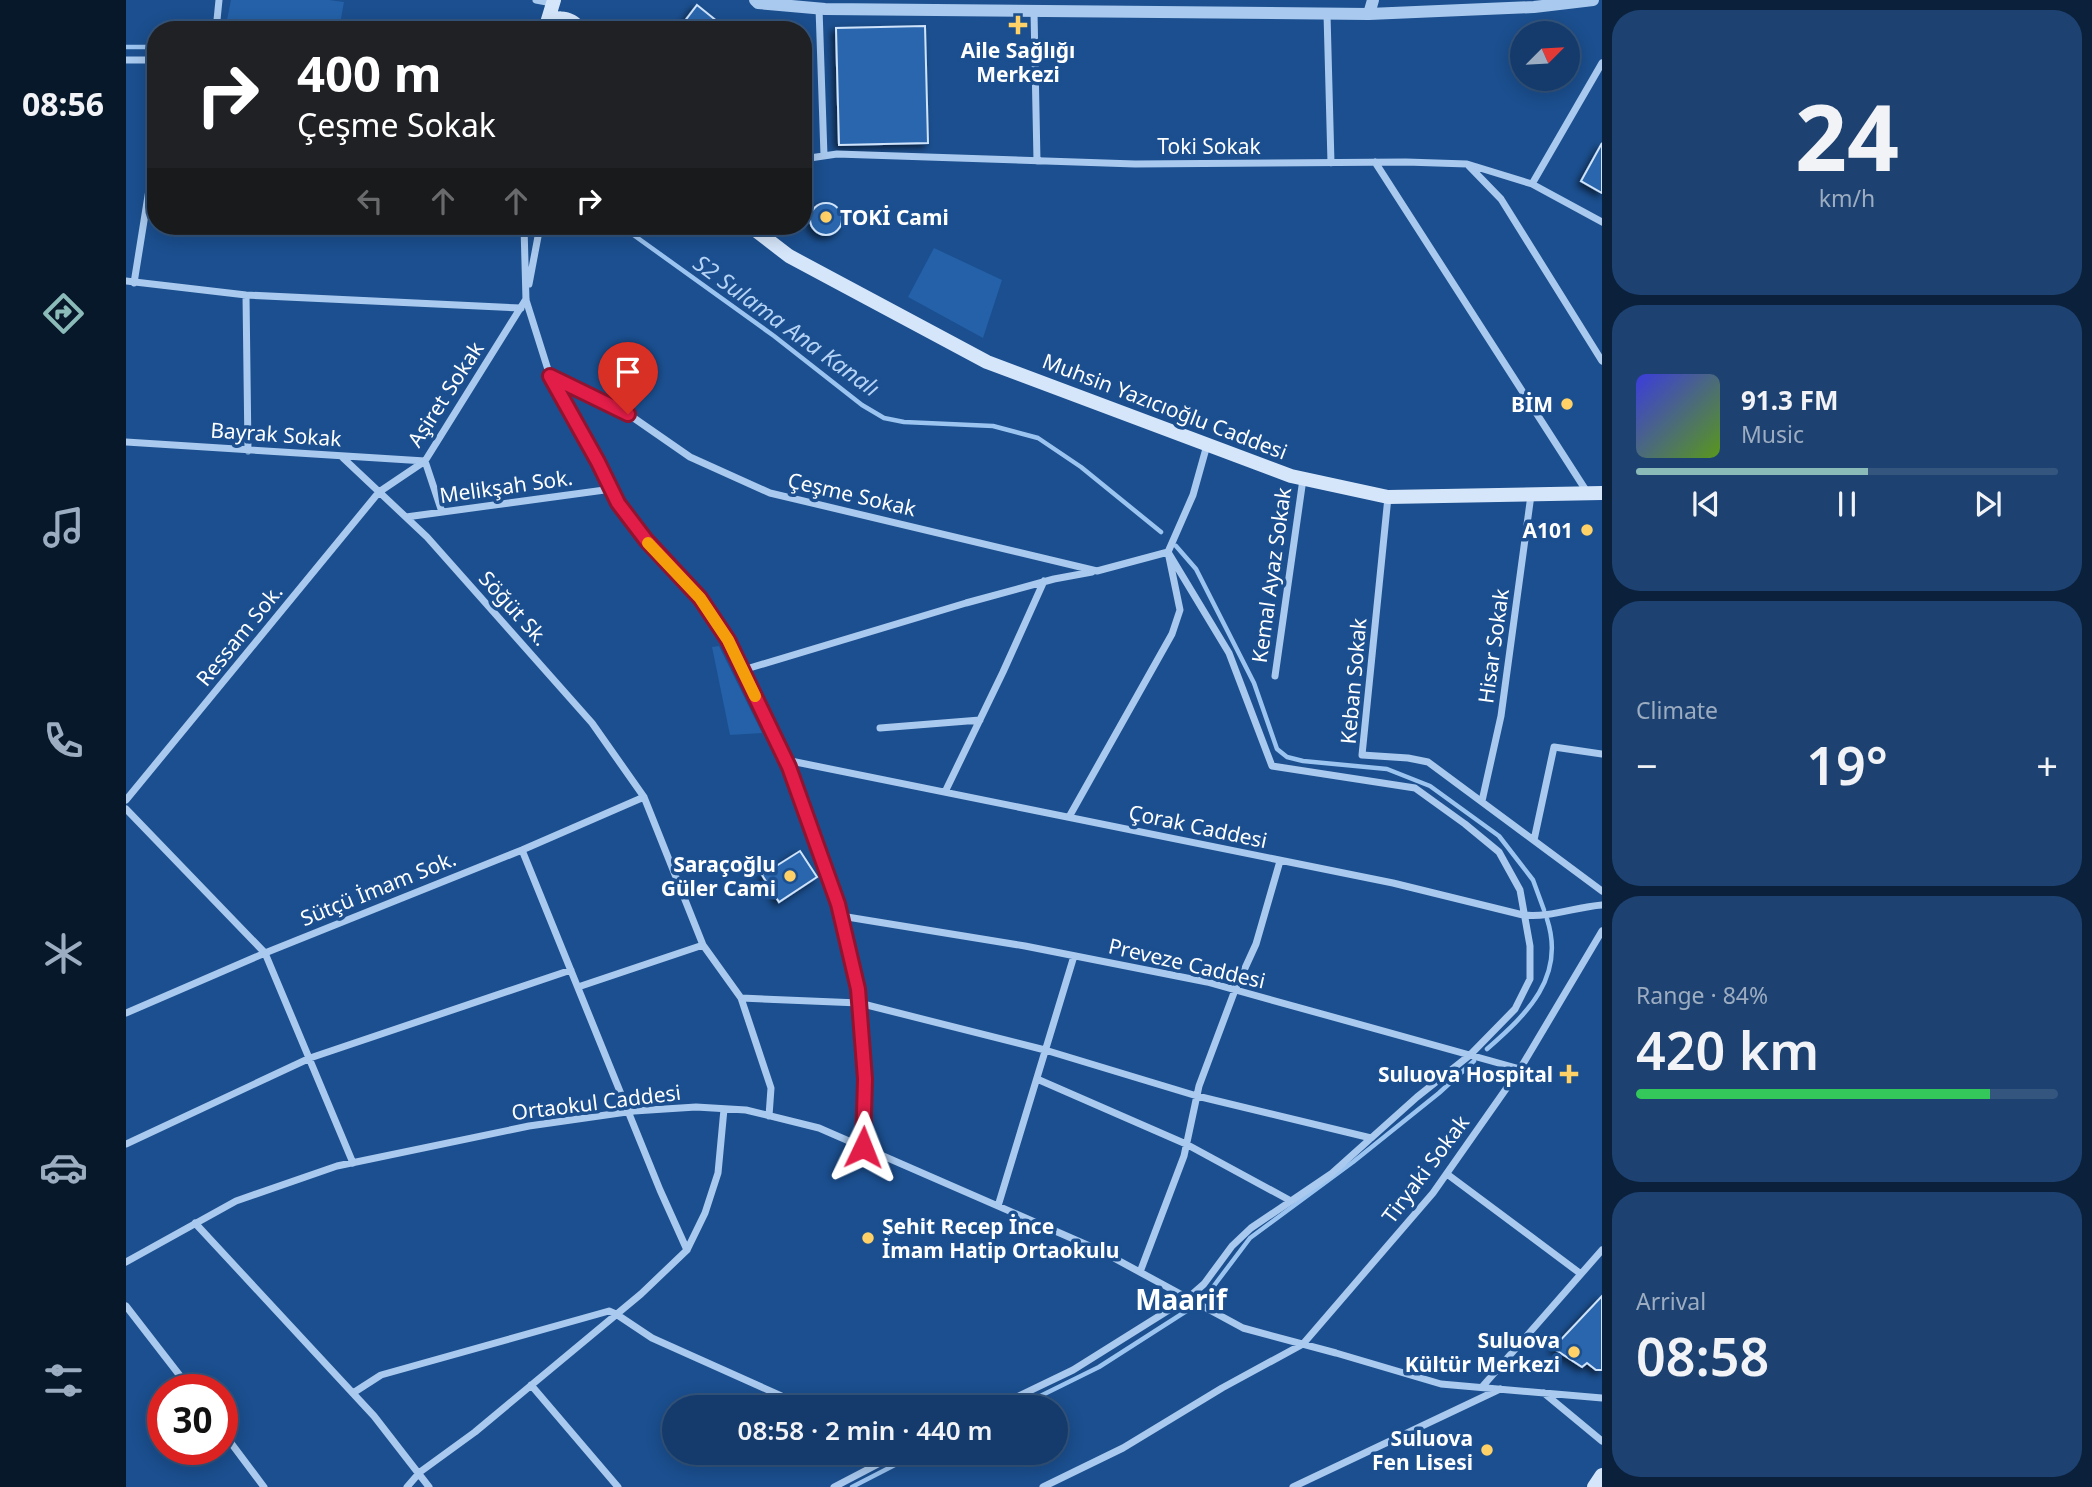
<!DOCTYPE html>
<html lang="en">
<head>
<meta charset="utf-8">
<style>
  :root { --surface:#143b6b; --page:#1d4271; --text:#f1f3f6; --muted:#9dadc1; --line:#33557e; --accent:#8bbbb9 }
  body { margin:0; font-family:"Noto Sans",sans-serif; background:var(--page); color:var(--text); height:100vh; display:flex; flex-direction:column; font-size:26px; white-space:nowrap }
  * { box-sizing:border-box; margin:0 }
  p { font-size:23px; color:var(--muted) }
  .icon { flex:none; width:38px; height:38px; fill:none; stroke:currentColor; stroke-width:2; stroke-linecap:round; stroke-linejoin:round }
  .map { position:relative; flex:1; overflow:hidden }
  .side { display:flex; flex-direction:column; gap:10px; padding:10px; background:#0b203b; width:490px }
  .side>* { flex:none }
  .top-card { position:absolute; left:21px; top:21px; width:665px; height:214px; border-radius:28px; box-shadow:0 4px 18px #0003,0 0 0 2px var(--line); background:#202124; color:#fff; overflow:hidden }
  .needle { width:46px; rotate:66deg }
  .controls { position:absolute; left:1384px; top:21px; display:grid; gap:14px }
  .controls a { display:grid; place-items:center; width:70px; height:70px; border-radius:50%; background:var(--surface); box-shadow:0 4px 18px #0003,0 0 0 2px var(--line); font-size:35px }
  .speed { position:absolute; left:21px; top:1374px; display:flex; gap:14px; font-size:35px; font-weight:700; text-align:center }
  .speed>* { display:grid; place-content:center; width:91px; height:91px; border-radius:50%; background:var(--surface); box-shadow:0 4px 18px #0003,0 0 0 2px var(--line); line-height:1 }
  .speed .limit { border:10px solid #d22; background:#fff; color:#111 }
  .pin { position:absolute; display:grid; place-items:center; width:60px; height:60px; color:#fff; margin:-72px -30px; border-radius:50% 50% 50% 0; rotate:-45deg; box-shadow:0 0 7px #0007 }
  .pin .icon { rotate:45deg }
  .me { position:absolute; width:77px; margin:-38px; rotate:2deg; stroke-linejoin:round; filter:drop-shadow(0 0 5px #0008) }
  .turn { display:flex; align-items:center; gap:24px; height:147px; padding:0 35px; font-size:32px }
  .turn .icon { width:91px; height:91px; stroke-width:2.5 }
  .turn b { display:block; font-size:49px; line-height:60px }
  .lanes { display:flex; align-items:center; height:66px; padding:0 35px; background:#0003; justify-content:center; gap:35px; direction:ltr }
  .lanes .off { opacity:.35 }
  .big { font-size:52px; font-weight:600; line-height:1.1 }
  .side .tile { flex:1; display:flex; flex-direction:column; justify-content:center; gap:10px; min-width:0; padding:0 24px; border-radius:28px; background:var(--page) }
  .side .dial { align-items:center; gap:0 }
  .dial b { font-size:91px; line-height:1 }
  .song { display:flex; align-items:center; gap:21px }
  .cover { width:84px; height:84px; border-radius:10px; background:linear-gradient(135deg,hsl(240 70% 55%),hsl(90 70% 35%)) }
  .played { height:7px; border-radius:4px; background:linear-gradient(90deg,var(--accent) 55%,var(--line) 55%) }
  .keys { display:flex; justify-content:space-around; direction:ltr }
  .heat { display:flex; justify-content:space-between; align-items:center; font-size:38px; direction:ltr }
  .charge { height:10px; border-radius:5px; background:linear-gradient(90deg,#34c759 84%,var(--line) 0) }
  .trip { position:absolute; left:536px; top:1395px; width:406px; height:70px; border-radius:35px; background:var(--surface); box-shadow:0 4px 18px #0003,0 0 0 2px var(--line); font-weight:600; line-height:70px; text-align:center }
  main { display:flex; flex:1; min-height:0 }
  .dock { display:flex; flex-direction:column; width:126px; justify-content:space-around; align-items:center; background:#08182b; color:var(--muted) }
  .dock .icon { width:49px; height:49px }
  .dock .selected { color:var(--accent) }
  .dock b { font-size:32px; color:var(--text) }
  .map>svg:first-child { display:block }
  .green { fill:#2461a8 }
  .lines { fill:none; stroke-linecap:round; stroke-linejoin:round }
  .stream { stroke:#9cc4f0; stroke-width:4.5 }
  .building { fill:#2a66ad; stroke:#cfe3fa; stroke-width:2; filter:url(#shadow) }
  .minor { stroke:#a9c9ee; stroke-width:7 }
  .tertiary { stroke:#a9c9ee; stroke-width:12 }
  .secondary { stroke:#d6e6fa; stroke-width:14 }
  .route-casing { stroke:#92132f; stroke-width:18 }
  .route { stroke:#e11d48; stroke-width:12 }
  .slow { stroke:#f59e0b; stroke-width:12 }
  .poi-dot { fill:#ffd166; stroke:#1b4f8f; stroke-width:2.5 }
  .labels { text-anchor:middle; dominant-baseline:central; stroke-width:7; stroke-linejoin:round; paint-order:stroke }
  .poi-label { font-size:21px; font-weight:bold; fill:#fff; stroke:#1b4f8f; text-anchor:end }
  .street-label { font-size:21px; fill:#fff; stroke:#1b4f8f }
  .water-label { font-size:23px; font-style:italic; fill:#b5d3f5; stroke:#1b4f8f }
  .district-label { font-size:28px; font-weight:bold; fill:#fff; stroke:#1b4f8f }
</style>
</head>
<body>
<main>
<nav class="dock">
<b>08:56</b>
<svg class="icon selected" aria-label="directions" viewBox="0 0 24 24"><path d="M12 3l9 9-9 9-9-9zM9 14v-3h6M13 9l2 2-2 2"/></svg>
<svg class="icon" aria-label="music" viewBox="0 0 24 24"><path d="M9 18V5l10-2v13"/><circle cx="6" cy="18" r="3"/><circle cx="16" cy="16" r="3"/></svg>
<svg class="icon" aria-label="phone" viewBox="0 0 24 24"><path d="M5 4h4l2 5-3 2q2 4 5 5l2-3 5 2v4C11 20 4 13 5 4z"/></svg>
<svg class="icon" aria-label="climate" viewBox="0 0 24 24"><path d="M12 3v18M4 7l16 10M4 17L20 7"/></svg>
<svg class="icon" aria-label="car" viewBox="0 0 24 24"><path d="M5 17H2v-5l4-1 3-4h7l3 4 3 1v5h-3M9 17h6M6 11h13"/><circle cx="7" cy="17" r="2"/><circle cx="17" cy="17" r="2"/></svg>
<svg class="icon" aria-label="filters" viewBox="0 0 24 24"><path d="M4 7h16M4 17h16"/><circle cx="9" cy="7" r="2"/><circle cx="15" cy="17" r="2"/></svg>
</nav>
<div class="map">
<svg width="1476" height="1487" viewBox="0 0 1476 1487">
  <defs>
    <filter id="shadow"><feDropShadow dx="-3.5" dy="3.5" stdDeviation="3.5" flood-color="#0009"/></filter>
  </defs>
  <rect width="100%" height="100%" fill="#1b4f8f"/>
  <path class="green" d="M105 0H203L218 2 213 30H99Z
    M808 248 876 280 857 338 782 297Z
    M593 646 636 733 604 735 586 647Z"/>
  <g class="lines">
    <path class="stream" d="M0 47H30
      M495 226 648 336 736 405 758 418 778 422 867 426 912 438 955 467 1035 532
      M1050 546 1070 569 1128 683 1151 749 1161 757 1177 761 1261 769 1304 786 1373 836 1407 880 1418 910
      M1361 1049C1401 1014 1440 977 1421 919
      M1078 1296 1087 1287 1124 1238 1227 1162 1313 1093 1348 1061
      M892 1407 973 1367 1062 1310
      M726 1487 794 1452"/>
  </g>
  <path class="building" d="M571 5 602 30H552Z
    M799 26 802 143 713 145 710 28Z
    M1476 143V193L1455 181Z
    M684 219a16 16 0 1 1 32 0a16 16 0 1 1-32 0Z
    M674 851 691 877 653 902 636 875Z
    M1476 1296V1370H1470L1461 1363 1456 1367 1427 1348Z"/>
  <g class="lines">
    <path class="minor" d="M410 0 426 3
      M693 8 698 156
      M908 12 911 161
      M1201 14 1205 163
      M90 30 93 0
      M0 60H30
      M677 159 711 154 1009 164 1280 162 1341 164 1406 184 1476 222
      M1249 162 1461 492
      M1343 166 1375 199 1476 361
      M1406 184 1476 63
      M398 226 400 300 424 376 473 462 492 503 520 540 574 598 602 640 663 767 712 904 731 989 739 1079 737 1147
      M0 281 120 295 395 308
      M8 283 30 146
      M403 284 414 226
      M120 295 122 451
      M424 376 502 414 564 457 644 493 971 571 1042 552 1103 653 1146 766 1289 788 1339 824 1373 852 1394 890 1404 946V979L1389 1009 1344 1055 1291 1097 1205 1174 1125 1228 1106 1246 1078 1284 1062 1298 947 1370 870 1407
      M0 442 299 461 316 512
      M215 456 301 537 466 723 518 797 577 945 615 998
      M1262 497 1236 755 1282 758 1302 762 1476 891
      M280 517 486 489
      M617 670 840 603 928 579 966 572
      M1149 676 1177 479
      M754 728 854 720
      M660 760 1267 883 1397 915C1424 918 1449 907 1476 905
      M819 792 877 672 918 581
      M0 800 253 492 299 461 400 299
      M1356 801 1375 716 1405 495
      M0 809 139 953 227 1163
      M943 817 1046 634 1054 610 1042 552 1067 495 1081 445
      M1408 840 1428 747 1476 754
      M396 850 534 1190 561 1250
      M715 916 899 946 1081 982 1394 1069
      M452 987 577 945
      M0 1013 139 953 396 850 518 797
      M911 1079 1060 1144 1165 1201
      M643 1116 645 1088 615 998 733 1003 919 1050 1071 1096 1245 1138
      M0 1144 184 1058 445 970
      M1321 1174 1455 1274
      M872 1206 948 956
      M69 1223 248 1416 303 1487
      M0 1262 110 1201 211 1166 403 1126 508 1111 570 1107 620 1110 693 1128 975 1251 1117 1328 1210 1353 1315 1384 1476 1398
      M1014 1272 1058 1156 1073 1086 1109 990 1130 944 1154 861
      M0 1306 65 1390
      M405 1385 492 1487
      M1356 1387 1476 1250
      M227 1393 255 1375 483 1311 490 1314 526 1338 680 1407
      M1418 1393 1476 1441
      M96 1431 138 1487
      M281 1487 294 1472 349 1432 515 1294 561 1250 579 1213 592 1173 598 1109
      M708 1487 775 1452
      M917 1487 997 1448 1096 1388 1177 1344 1307 1193 1394 1069 1476 931
      M1167 1487 1374 1389"/>
    <path class="tertiary" d="M629 0 632 3 699 9 1243 14 1408 7 1467 0
      M1243 14 1247 0"/>
    <path class="secondary" d="M421 23 428 0
      M415 30C426 14 444 15 455 30
      M624 226 663 256 861 362 1165 476 1262 497 1476 493
      M1468 1487 1476 1475"/>
  </g>
  <g class="lines">
    <defs>
      <path id="route" d="M502 414 424 376 472 462 492 503 520 540 574 598 602 640 663 767 712 904 732 989 739 1079 737 1147"/>
    </defs>
    <use href="#route" class="route-casing"/>
    <use href="#route" class="route"/>
    <path class="slow" d="M522 543 574 598 602 640 629 696"/>
  </g>
  <g class="poi-dot">
    <path d="M888.5 14.5h7v7h7v7h-7v7h-7v-7h-7v-7h7z"/>
    <circle cx="700" cy="217" r="7"/>
    <circle cx="1441" cy="404" r="7"/>
    <circle cx="1461" cy="530" r="7"/>
    <circle cx="664" cy="876" r="7"/>
    <path d="M1439.5 1063.5h7v7h7v7h-7v7h-7v-7h-7v-7h7z"/>
    <circle cx="742" cy="1238" r="7"/>
    <circle cx="1448" cy="1352" r="7"/>
    <circle cx="1361" cy="1450" r="7"/>
  </g>
  <g class="labels">
    <g class="poi-label">
      <text x="892" y="50" text-anchor="middle">Aile Sağlığı<tspan x="892" dy="24">Merkezi</tspan></text>
      <text x="714" y="217" text-anchor="start">TOKİ Cami</text>
      <text x="1427" y="404">BİM</text>
      <text x="1447" y="530">A101</text>
      <text x="650" y="864">Saraçoğlu<tspan x="650" dy="24">Güler Cami</tspan></text>
      <text x="1427" y="1074">Suluova Hospital</text>
      <text x="756" y="1226" text-anchor="start">Şehit Recep İnce<tspan x="756" dy="24">İmam Hatip Ortaokulu</tspan></text>
      <text x="1434" y="1340">Suluova<tspan x="1434" dy="24">Kültür Merkezi</tspan></text>
      <text x="1347" y="1438">Suluova<tspan x="1347" dy="24">Fen Lisesi</tspan></text>
    </g>
    <g class="street-label">
      <text x="1083" y="146">Toki Sokak</text>
      <text transform="translate(319 394) rotate(-57)">Aşiret Sokak</text>
      <text transform="translate(1039 406) rotate(21)">Muhsin Yazıcıoğlu Caddesi</text>
      <text transform="translate(150 434) rotate(4)">Bayrak Sokak</text>
      <text transform="translate(380 486) rotate(-8)">Melikşah Sok.</text>
      <text transform="translate(726 494) rotate(13)">Çeşme Sokak</text>
      <text transform="translate(1145 575) rotate(-82)">Kemal Ayaz Sokak</text>
      <text transform="translate(388 608) rotate(48)">Söğüt Sk.</text>
      <text transform="translate(113 635) rotate(-51)">Ressam Sok.</text>
      <text transform="translate(1367 646) rotate(-82)">Hisar Sokak</text>
      <text transform="translate(1227 681) rotate(-85)">Keban Sokak</text>
      <text transform="translate(1072 826) rotate(12)">Çorak Caddesi</text>
      <text transform="translate(252 888) rotate(-22)">Sütçü İmam Sok.</text>
      <text transform="translate(1061 963) rotate(13)">Preveze Caddesi</text>
      <text transform="translate(470 1102) rotate(-7)">Ortaokul Caddesi</text>
      <text transform="translate(1299 1169) rotate(-53)">Tiryaki Sokak</text>
    </g>
    <g class="water-label">
      <text transform="translate(661 325) rotate(36)">S2 Sulama Ana Kanalı</text>
    </g>
    <g class="district-label">
      <text x="1055" y="1299">Maarif</text>
    </g>
  </g>
</svg>
<div class="controls">
<a><svg class="needle" viewBox="-14 -14 28 28"><path d="M0-13l5 13h-10z" fill="#e53935"/><path d="M0 13l5-13h-10z" fill="#9dadc1"/></svg></a>
</div>
<div class="speed"><div class="limit">30</div></div>
<div class="pin" style="left:502px;top:414px;background:#d93025"><svg class="icon" aria-label="arrive" viewBox="0 0 24 24"><path d="M6 21V4h12l-3 4 3 4H6"/></svg></div>
<svg class="me" style="left:737px;top:1147px" viewBox="-20 -20 40 40"><path d="M0-17L14 15 0 8-14 15z" fill="#e11d48" stroke="#fff" stroke-width="4"/></svg>
<div class="trip">08:58 · 2 min · 440 m</div>
<div class="top-card">
<div class="turn"><svg class="icon" aria-label="right" viewBox="0 0 24 24"><path d="M7 20v-9h11M14 6l5 5-5 5"/></svg><div><b>400 m</b>Çeşme Sokak</div></div>
<div class="lanes"><svg class="icon off" aria-label="left" viewBox="0 0 24 24"><path d="M17 20v-9H6M10 6l-5 5 5 5"/></svg><svg class="icon off" aria-label="ahead" viewBox="0 0 24 24"><path d="M12 20V5M6 11l6-6 6 6"/></svg><svg class="icon off" aria-label="ahead" viewBox="0 0 24 24"><path d="M12 20V5M6 11l6-6 6 6"/></svg><svg class="icon" aria-label="right" viewBox="0 0 24 24"><path d="M7 20v-9h11M14 6l5 5-5 5"/></svg></div>
</div>
</div>
<section class="side">
<div class="tile dial"><b>24</b><p>km/h</p></div>
<div class="tile">
<div class="song"><i class="cover"></i><div><b>91.3 FM</b><p>Music</p></div></div>
<div class="played"></div>
<div class="keys"><svg class="icon" aria-label="previous" viewBox="0 0 24 24"><path d="M18 5L8 12l10 7zM5 5v14"/></svg><svg class="icon" aria-label="pause" viewBox="0 0 24 24"><path d="M8 5v14M16 5v14"/></svg><svg class="icon" aria-label="next" viewBox="0 0 24 24"><path d="M6 5l10 7-10 7zM19 5v14"/></svg></div>
</div>
<div class="tile"><p>Climate</p>
<div class="heat"><a>−</a><b class="big">19°</b><a>+</a></div>
</div>
<div class="tile"><p>Range · 84%</p><b class="big">420 km</b><div class="charge"></div></div>
<div class="tile"><p>Arrival</p><b class="big">08:58</b></div>
</section>
</main>
</body>
</html>
